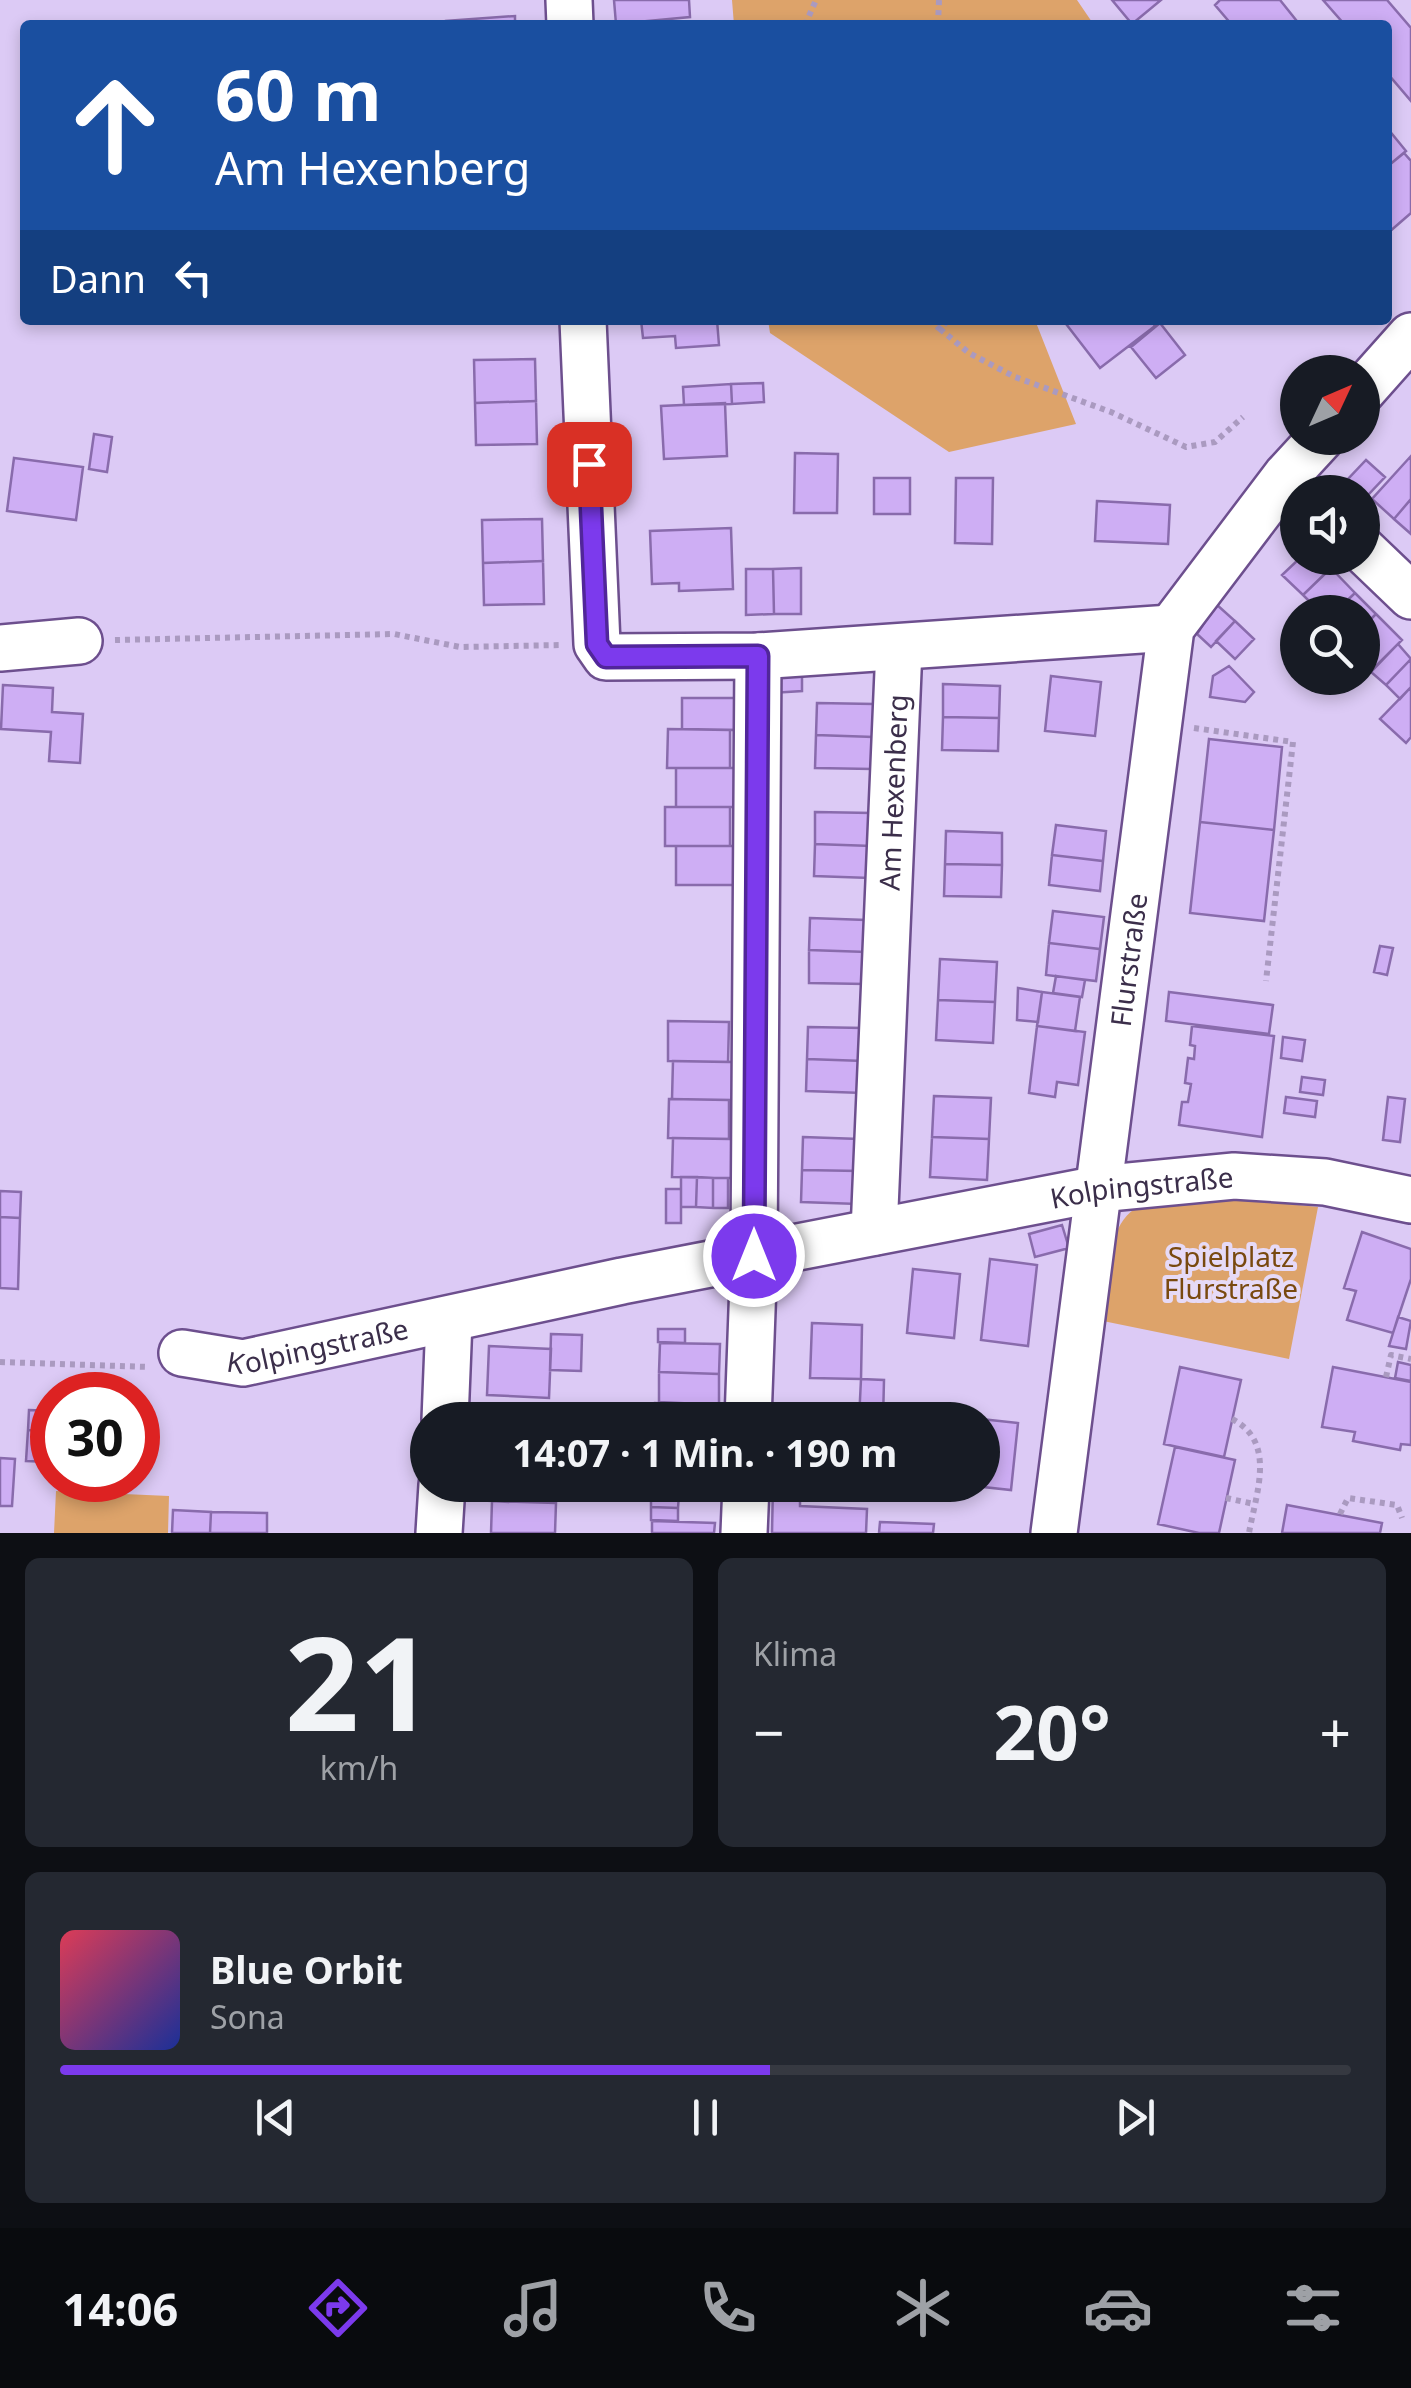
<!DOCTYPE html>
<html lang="de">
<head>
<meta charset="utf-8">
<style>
  :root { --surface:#171b24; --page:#242831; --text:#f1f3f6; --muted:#9ea1a6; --line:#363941; --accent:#7c3aed }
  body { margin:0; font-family:"Noto Sans",sans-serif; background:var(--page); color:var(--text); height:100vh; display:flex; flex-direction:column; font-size:38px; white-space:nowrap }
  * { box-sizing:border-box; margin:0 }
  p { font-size:32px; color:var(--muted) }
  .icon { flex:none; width:55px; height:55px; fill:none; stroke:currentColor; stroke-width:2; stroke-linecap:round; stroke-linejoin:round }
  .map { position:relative; height:1533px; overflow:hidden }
  .panel { display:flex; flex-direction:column; gap:25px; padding:25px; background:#0d0f14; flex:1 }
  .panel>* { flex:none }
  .banner { position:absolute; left:20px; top:20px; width:1372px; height:305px; border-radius:10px; box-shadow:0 5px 15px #0003; background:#1a4fa0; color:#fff; overflow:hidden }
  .needle { width:65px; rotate:46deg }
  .controls { position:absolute; left:1280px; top:355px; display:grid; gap:20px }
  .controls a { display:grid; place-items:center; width:100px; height:100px; border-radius:50%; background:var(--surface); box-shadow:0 5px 15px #0003; font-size:50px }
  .speed { position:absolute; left:30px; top:1372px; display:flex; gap:20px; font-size:50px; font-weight:700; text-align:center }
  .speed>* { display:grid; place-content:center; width:130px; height:130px; border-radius:50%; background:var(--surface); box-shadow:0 5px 15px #0003; line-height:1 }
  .speed .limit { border:15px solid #d22; background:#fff; color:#111 }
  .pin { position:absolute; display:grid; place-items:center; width:85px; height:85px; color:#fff; margin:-42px; border-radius:20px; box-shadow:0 5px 15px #0006 }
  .me { position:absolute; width:110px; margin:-55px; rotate:0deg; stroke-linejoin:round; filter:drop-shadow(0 0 8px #0008) }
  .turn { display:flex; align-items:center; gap:35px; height:210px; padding:0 30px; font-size:45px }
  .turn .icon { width:130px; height:130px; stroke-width:2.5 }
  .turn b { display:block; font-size:70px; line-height:85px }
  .then { display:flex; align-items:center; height:95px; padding:0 30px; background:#0003; gap:20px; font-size:38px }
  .big { font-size:75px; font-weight:700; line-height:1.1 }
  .panel .card { flex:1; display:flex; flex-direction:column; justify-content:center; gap:15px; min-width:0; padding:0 35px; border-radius:15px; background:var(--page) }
  .panel .dial { align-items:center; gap:0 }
  .dial b { font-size:130px; line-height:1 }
  .song { display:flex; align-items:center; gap:30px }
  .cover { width:120px; height:120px; border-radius:15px; background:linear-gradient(135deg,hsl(350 70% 55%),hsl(230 70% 35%)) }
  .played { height:10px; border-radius:5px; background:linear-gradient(90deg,var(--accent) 55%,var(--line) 55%) }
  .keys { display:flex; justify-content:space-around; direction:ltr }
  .heat { display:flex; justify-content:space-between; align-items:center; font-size:55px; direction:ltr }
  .panel .tiles { flex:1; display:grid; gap:25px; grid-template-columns:1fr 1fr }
  .card:last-child { grid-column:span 2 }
  .trip { position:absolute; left:410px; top:1402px; width:590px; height:100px; border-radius:50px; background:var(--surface); box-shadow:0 5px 15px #0003; font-weight:700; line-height:100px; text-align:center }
  .dock { display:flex; height:160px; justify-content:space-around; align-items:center; background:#090b0e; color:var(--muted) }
  .dock .icon { width:70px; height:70px }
  .dock .active { color:var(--accent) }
  .dock b { font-size:45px; color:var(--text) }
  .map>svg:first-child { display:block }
  .green { fill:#dda36a }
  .building { fill:#ceaef4; stroke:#896bac; stroke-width:2.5 }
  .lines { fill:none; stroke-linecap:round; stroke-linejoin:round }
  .minor-casing { stroke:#6d4f8e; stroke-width:50 }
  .path { stroke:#aa9ac0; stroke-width:6; stroke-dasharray:5 5; stroke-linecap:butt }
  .minor { stroke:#fff; stroke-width:45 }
  .route-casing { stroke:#51269a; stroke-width:25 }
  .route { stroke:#7c3aed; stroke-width:18 }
  .labels { text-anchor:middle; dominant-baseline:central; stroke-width:8; stroke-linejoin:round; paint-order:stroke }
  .street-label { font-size:28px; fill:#3b2e4a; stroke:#e6daf7 }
  .park-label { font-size:28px; fill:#79490f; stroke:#e6daf7 }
</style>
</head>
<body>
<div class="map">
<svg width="1411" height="1533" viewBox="0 0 1411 1533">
  <rect width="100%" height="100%" fill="#dccaf5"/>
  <path class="green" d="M732 0H1077L1094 25H734Z
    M768 320H1035L1076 424 949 452 770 333Z
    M1241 1199 1318 1207 1289 1359 1103 1321C1109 1283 1102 1214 1149 1203Z
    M56 1491 169 1496 168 1533H54Z"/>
  <path class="building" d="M614 0H689L690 17 616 24Z
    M1112 0H1161L1132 24Z
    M1220 0H1280L1300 25H1232L1215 5Z
    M1323 0H1387L1411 28V101L1388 74V25H1345Z
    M515 16V25H446V21Z
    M1388 129 1406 151 1388 166Z
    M1404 153 1411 161V213L1388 233V166Z
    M641 320H717L719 345 676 348 675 336 643 338Z
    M1063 320H1151L1155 326 1100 368Z
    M1160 323 1185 355 1156 378 1131 347Z
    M535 359 536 401 475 403 474 360Z
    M763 383 764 402 732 404 731 384Z
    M731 384 732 404 684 405 683 387Z
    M536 401 537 444 476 445 475 403Z
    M725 403 727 456 664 459 661 406Z
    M94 434 112 437 107 472 89 469Z
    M795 453 838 454 837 513H794Z
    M1411 456V499L1394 519 1372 499Z
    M14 458 83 467 76 520 7 511Z
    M1366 460 1385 477 1367 496 1348 479Z
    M874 478H910V514H874Z
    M956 478H993L992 544 955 543Z
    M1411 499V534L1394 519Z
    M1097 501 1170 505 1168 544 1095 541Z
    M542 519 543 561 483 563 482 520Z
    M731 528 733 589 679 591V583L652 584 650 531Z
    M1300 558H1320L1331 568 1303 595 1282 575Z
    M543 561 544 604 484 605 483 563Z
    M801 568V614H774L773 569Z
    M1331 568 1355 593 1335 612H1320L1303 595Z
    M746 569H773L774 614 746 615Z
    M1355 593 1376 614 1362 628V612H1335Z
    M1216 604 1235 621 1211 647 1197 634Z
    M1376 614 1402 640 1362 680 1359 678H1362V628Z
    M1235 621 1254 639 1235 659 1216 641Z
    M1398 644 1411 659 1386 685 1371 672Z
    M1411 659V687L1400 699 1386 685Z
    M1229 666 1254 692 1245 702 1210 697 1213 676Z
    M802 672V691L772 693 771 674Z
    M1051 676 1101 682 1095 736 1045 731Z
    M943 684 1000 686 999 718 943 717Z
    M3 685 53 688 52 712 83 714 80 763 49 761 51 732 1 729Z
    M1411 687V737L1406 743 1380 719Z
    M682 698H743L742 730 682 729Z
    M817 703 874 704 873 737 816 735Z
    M943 717 999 718 998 751 942 750Z
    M668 729 730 730V768H667Z
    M816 735 873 737 872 769 815 768Z
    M1209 739 1282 747 1274 830 1200 822Z
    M676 768H740L739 807H676Z
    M665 807H730V846H665Z
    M815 812 872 813 871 846 815 844Z
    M1200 822 1274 830 1264 921 1190 913Z
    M1056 825 1106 831 1103 861 1052 855Z
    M946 831 1002 833V865L945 864Z
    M815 844 871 846 870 878 814 876Z
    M676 846H738V885H676Z
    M1052 855 1103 861 1100 891 1049 885Z
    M945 864 1002 865 1001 897 944 896Z
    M1053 911 1104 917 1100 949 1049 943Z
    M810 918 866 920V952L809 950Z
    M1049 943 1100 949 1096 981 1046 975Z
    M1380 946 1393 948 1387 975 1374 972Z
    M809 950 866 952 865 984 809 983Z
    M940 959 997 962 995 1002 938 1000Z
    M1056 976 1085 980 1082 997 1053 993Z
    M1018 988 1042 992 1038 1022 1017 1020Z
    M1042 992 1080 997 1075 1031 1037 1026Z
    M1169 992 1273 1005 1269 1034 1166 1021Z
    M938 1000 995 1002 993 1043 936 1040Z
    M668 1021 729 1022 728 1062 668 1061Z
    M1037 1026 1085 1032 1078 1085 1057 1082 1055 1097 1029 1093Z
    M1192 1026 1274 1036 1262 1137 1179 1125 1182 1102H1188L1191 1084 1185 1083 1188 1058 1194 1059 1195 1046 1190 1045Z
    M808 1027 864 1028 863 1061 807 1059Z
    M1283 1037 1305 1040 1302 1061 1281 1058Z
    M807 1059 863 1061V1093L806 1091Z
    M673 1061 733 1062 732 1100 672 1099Z
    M1302 1077 1325 1080 1323 1095 1300 1092Z
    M934 1096 991 1098 989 1139 932 1137Z
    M1286 1097 1317 1101 1315 1117 1284 1113Z
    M1388 1097 1405 1099 1400 1142 1383 1140Z
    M669 1099 729 1100V1139L668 1138Z
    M803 1137 859 1139V1171L802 1170Z
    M932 1137 989 1139 987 1180 930 1177Z
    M673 1138 732 1139V1178L672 1177Z
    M802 1170 859 1171 858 1204 801 1202Z
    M681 1177H697L696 1207H681Z
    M697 1177 713 1178V1208L696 1207Z
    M713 1178H728V1208H713Z
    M666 1189H681V1223H666Z
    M0 1191 21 1192 20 1218 0 1217Z
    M0 1217 20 1218 18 1289 0 1288Z
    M1062 1225 1069 1248 1035 1257 1029 1234Z
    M1362 1232 1411 1249V1279L1393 1333 1347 1320 1356 1291 1344 1288Z
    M990 1259 1037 1265 1028 1346 981 1340Z
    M913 1269 960 1274 954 1338 907 1333Z
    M1398 1317 1411 1321 1406 1349 1389 1346Z
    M812 1323 862 1325 861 1379 810 1378Z
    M658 1329H685V1343L658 1342Z
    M551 1334 582 1335 581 1371 550 1370Z
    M660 1343 720 1344 719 1374 659 1372Z
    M489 1346 551 1349 549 1398 487 1395Z
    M1398 1362 1411 1365V1381L1395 1378Z
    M1180 1367 1241 1380 1224 1457 1164 1444Z
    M1333 1367 1411 1382V1445L1401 1444 1400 1450 1353 1441 1355 1432 1322 1427Z
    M659 1372 719 1374V1405L659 1402Z
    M861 1379 884 1380 883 1420H859Z
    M138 1402 146 1403 144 1464H138Z
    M655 1403 682 1404V1417H654Z
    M29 1410 52 1411V1431L28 1430Z
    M981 1419 1018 1423 1011 1490 974 1486 982 1485Z
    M28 1430 52 1431V1462L26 1461Z
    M1175 1447 1235 1460 1219 1533H1199L1158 1524Z
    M0 1458 15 1459 12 1506H0Z
    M477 1485H509L508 1502 476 1500Z
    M655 1485H716L715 1496 655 1493Z
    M773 1485H800V1506L867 1509 866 1533H772Z
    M651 1493 679 1494 678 1508 651 1507Z
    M492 1501 556 1503 555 1533H491Z
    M1287 1505 1382 1523 1380 1533H1282Z
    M651 1507 678 1508V1521L651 1520Z
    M173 1510 211 1512 210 1533H172Z
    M211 1512 267 1513V1533H210Z
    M652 1521 715 1523 714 1533H652Z
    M880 1522 934 1524 933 1533H879Z"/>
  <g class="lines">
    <defs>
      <g id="minor">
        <path d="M569 0 570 25"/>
        <path d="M583 320 597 644 606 657 758 656 1171 628"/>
        <path d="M1362 391 1411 336"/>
        <path d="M1362 549 1411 596"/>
        <path d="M0 648 79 641"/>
        <path id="s1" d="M874 1232 899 648"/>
        <path id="s2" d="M182 1353 243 1363 622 1281 1098 1189 1234 1176 1325 1182 1411 1200"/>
        <path d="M445 1420 449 1320"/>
        <path d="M748 1420 754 1256 758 656"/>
        <path d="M439 1533 442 1485"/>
        <path d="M744 1533 746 1485"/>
        <path id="s3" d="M1054 1533 1171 628 1286 476 1321 438"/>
      </g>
    </defs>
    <use href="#minor" class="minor-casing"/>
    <path class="path" d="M805 25 816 0
      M938 25 939 0
      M929 320 940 329 948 320
      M940 329 969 353 1015 377 1111 412 1186 447 1215 442 1243 417
      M115 640 394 634 460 647 561 645
      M1194 728 1293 742 1266 981
      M0 1362 149 1367
      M1386 1377 1391 1355 1411 1359
      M1232 1419C1277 1442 1256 1493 1249 1533
      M1226 1498 1254 1504
      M1340 1514 1348 1498 1397 1505 1402 1518"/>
    <use href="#minor" class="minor"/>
  </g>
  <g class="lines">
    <defs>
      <path id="route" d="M589 464 597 644 606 657 758 656 754 1256"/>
    </defs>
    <use href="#route" class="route-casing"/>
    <use href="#route" class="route"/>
  </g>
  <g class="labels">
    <g class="street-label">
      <text stroke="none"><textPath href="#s1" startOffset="440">Am Hexenberg</textPath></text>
      <text stroke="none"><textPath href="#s3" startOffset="578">Flurstraße</textPath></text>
      <text stroke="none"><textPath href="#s2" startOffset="978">Kolpingstraße</textPath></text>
      <text stroke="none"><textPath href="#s2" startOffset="138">Kolpingstraße</textPath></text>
    </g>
    <g class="park-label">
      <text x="1231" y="1256">Spielplatz<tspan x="1231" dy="32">Flurstraße</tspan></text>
    </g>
  </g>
</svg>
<div class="controls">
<a><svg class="needle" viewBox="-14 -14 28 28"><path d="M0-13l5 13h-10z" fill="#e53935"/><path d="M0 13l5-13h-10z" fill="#9ea1a6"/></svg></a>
<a><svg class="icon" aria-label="sound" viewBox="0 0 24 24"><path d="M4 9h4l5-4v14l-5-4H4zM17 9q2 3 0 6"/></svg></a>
<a><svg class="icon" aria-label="search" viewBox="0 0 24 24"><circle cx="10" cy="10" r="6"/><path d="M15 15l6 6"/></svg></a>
</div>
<div class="speed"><div class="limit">30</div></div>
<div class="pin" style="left:589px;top:464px;background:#d93025"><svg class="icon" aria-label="arrive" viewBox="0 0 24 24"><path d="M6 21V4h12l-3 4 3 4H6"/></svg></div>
<svg class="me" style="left:754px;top:1256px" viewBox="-20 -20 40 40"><circle r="17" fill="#7c3aed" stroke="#fff" stroke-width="3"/><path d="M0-11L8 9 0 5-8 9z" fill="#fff"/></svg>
<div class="trip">14:07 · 1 Min. · 190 m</div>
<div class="banner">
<div class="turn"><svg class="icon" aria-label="ahead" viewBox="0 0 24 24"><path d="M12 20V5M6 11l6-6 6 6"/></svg><div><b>60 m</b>Am Hexenberg</div></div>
<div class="then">Dann<svg class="icon" aria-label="left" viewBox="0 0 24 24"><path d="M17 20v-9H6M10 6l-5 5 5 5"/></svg></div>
</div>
</div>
<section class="panel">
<div class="tiles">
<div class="card dial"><b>21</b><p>km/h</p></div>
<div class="card"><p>Klima</p>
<div class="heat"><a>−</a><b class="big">20°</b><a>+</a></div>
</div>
<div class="card">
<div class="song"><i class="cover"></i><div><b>Blue Orbit</b><p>Sona</p></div></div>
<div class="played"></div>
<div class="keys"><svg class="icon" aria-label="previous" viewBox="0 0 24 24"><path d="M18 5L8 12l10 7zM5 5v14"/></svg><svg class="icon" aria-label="pause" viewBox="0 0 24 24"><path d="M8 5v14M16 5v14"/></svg><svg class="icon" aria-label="next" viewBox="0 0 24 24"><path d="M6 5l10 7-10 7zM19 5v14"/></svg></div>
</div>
</div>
</section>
<nav class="dock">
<b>14:06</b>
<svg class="icon active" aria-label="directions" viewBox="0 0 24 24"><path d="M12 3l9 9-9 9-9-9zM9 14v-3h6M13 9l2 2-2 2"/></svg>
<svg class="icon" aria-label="music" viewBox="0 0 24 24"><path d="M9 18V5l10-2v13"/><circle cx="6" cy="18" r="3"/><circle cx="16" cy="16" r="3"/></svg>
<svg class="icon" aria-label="phone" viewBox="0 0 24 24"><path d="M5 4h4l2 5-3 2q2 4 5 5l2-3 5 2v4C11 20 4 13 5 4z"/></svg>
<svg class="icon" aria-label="climate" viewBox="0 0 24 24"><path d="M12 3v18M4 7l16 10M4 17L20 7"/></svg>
<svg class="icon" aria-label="car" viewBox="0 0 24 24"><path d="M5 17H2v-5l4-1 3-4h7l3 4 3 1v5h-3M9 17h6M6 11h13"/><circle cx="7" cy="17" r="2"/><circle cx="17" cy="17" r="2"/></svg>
<svg class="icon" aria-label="filters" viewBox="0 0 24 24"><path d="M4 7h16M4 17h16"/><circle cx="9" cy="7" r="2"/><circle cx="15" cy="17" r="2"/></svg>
</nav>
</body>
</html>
